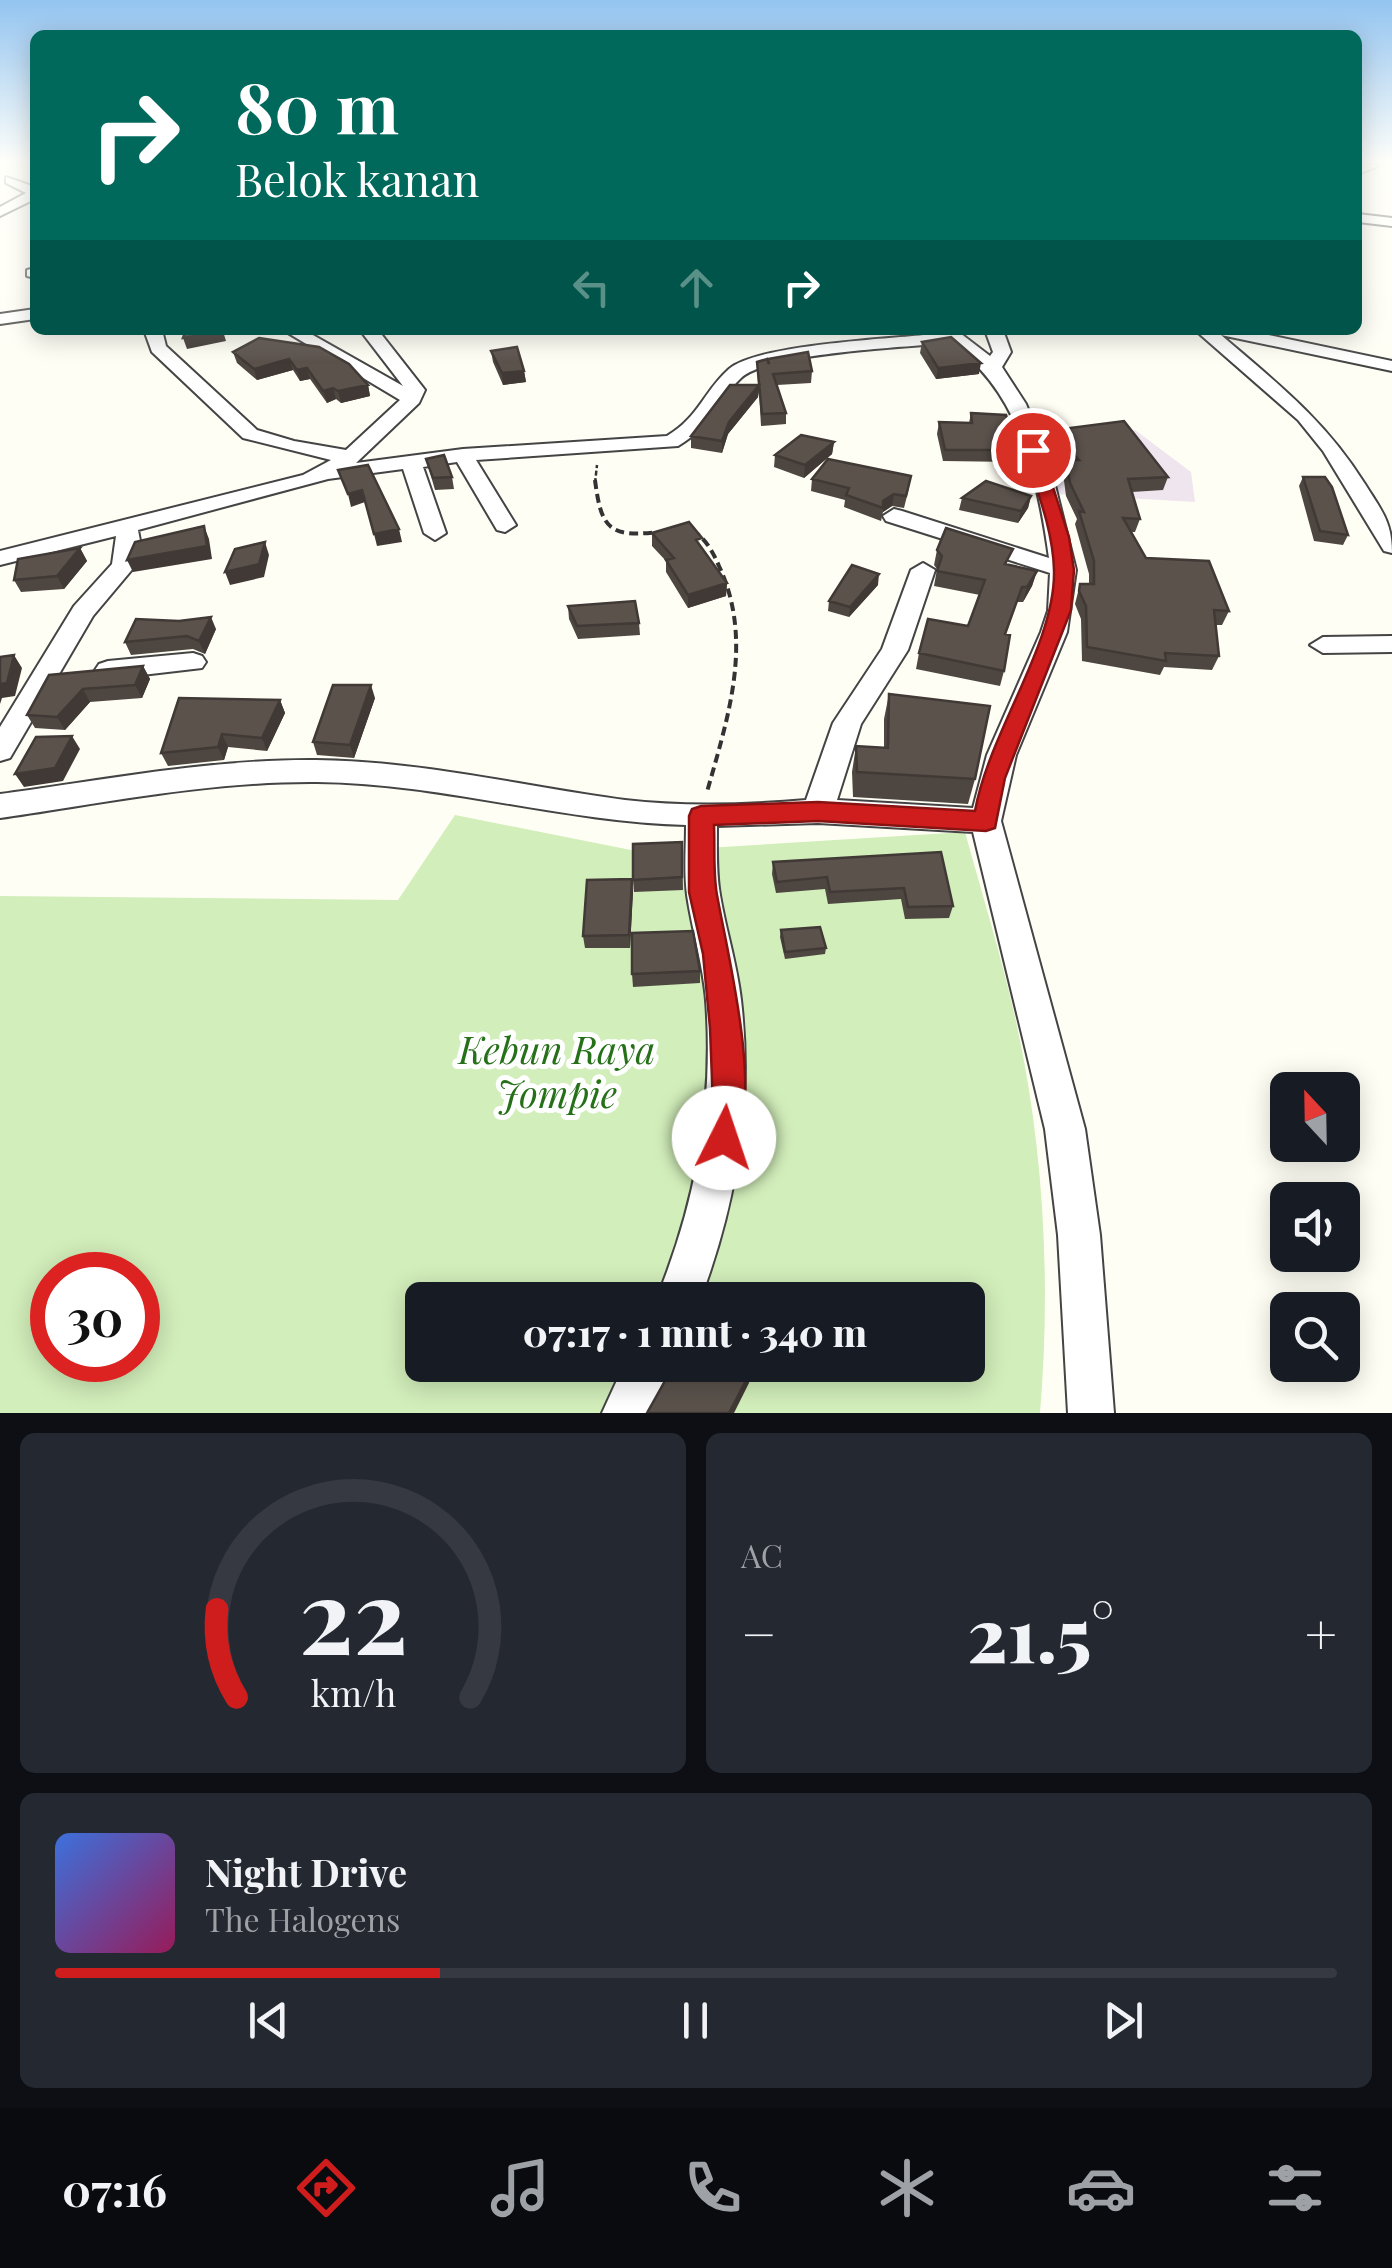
<!DOCTYPE html>
<html lang="id">
<head>
<meta charset="utf-8">
<style>
  :root { --surface:#171b24; --page:#242831; --text:#f1f3f6; --muted:#9ea1a6; --line:#363941; --accent:#ce1d1c }
  body { margin:0; font-family:"Playfair Display",serif; background:var(--page); color:var(--text); height:100vh; display:flex; flex-direction:column; font-size:38px; white-space:nowrap }
  * { box-sizing:border-box; margin:0 }
  p { font-size:32px; color:var(--muted) }
  .icon { flex:none; width:55px; height:55px; fill:none; stroke:currentColor; stroke-width:2; stroke-linecap:round; stroke-linejoin:round }
  .map { position:relative; height:1413px; overflow:hidden }
  .side { display:flex; flex-direction:column; gap:20px; padding:20px; background:#0d0f14; flex:1 }
  .side>* { flex:none }
  .top-card { position:absolute; left:30px; top:30px; width:1332px; height:305px; border-radius:15px; box-shadow:0 5px 25px #0003; background:#00695c; color:#fff; overflow:hidden }
  .needle { width:65px; rotate:338deg }
  .buttons { position:absolute; left:1270px; top:1072px; display:grid; gap:20px }
  .buttons a { display:grid; place-items:center; width:90px; height:90px; border-radius:15px; background:var(--surface); box-shadow:0 5px 25px #0003; font-size:50px }
  .speed { position:absolute; left:30px; top:1252px; display:flex; gap:20px; font-size:50px; font-weight:700; text-align:center }
  .speed>* { display:grid; place-content:center; width:130px; height:130px; border-radius:50%; background:var(--surface); box-shadow:0 5px 25px #0003; line-height:1 }
  .speed .limit { border:15px solid #d22; background:#fff; color:#111 }
  .pin { position:absolute; display:grid; place-items:center; width:85px; height:85px; color:#fff; margin:-42px; border:5px solid #fff; border-radius:50%; box-shadow:0 2px 10px #0007 }
  .me { position:absolute; width:110px; margin:-55px; rotate:4deg; stroke-linejoin:round; filter:drop-shadow(0 0 8px #0008) }
  .turn { display:flex; align-items:center; gap:35px; height:210px; padding:0 40px; font-size:45px }
  .turn .icon { width:130px; height:130px; stroke-width:2.5 }
  .turn b { display:block; font-size:70px; line-height:85px }
  .lanes { display:flex; align-items:center; height:95px; padding:0 40px; background:#0003; justify-content:center; gap:50px; direction:ltr }
  .lanes .off { opacity:.35 }
  .big { font-size:75px; font-weight:800; line-height:1.1 }
  .side .card { flex:1; display:flex; flex-direction:column; justify-content:center; gap:15px; min-width:0; padding:0 35px; border-radius:15px; background:var(--page) }
  .side .dial { align-items:center; gap:0 }
  .dial svg { height:260px; overflow:visible; fill:none; stroke:var(--line); stroke-width:7; stroke-linecap:round; text-anchor:middle }
  .dial text { fill:var(--text); stroke:none }
  .song { display:flex; align-items:center; gap:30px }
  .cover { width:120px; height:120px; border-radius:15px; background:linear-gradient(135deg,hsl(220 70% 55%),hsl(330 70% 35%)) }
  .played { height:10px; border-radius:5px; background:linear-gradient(90deg,var(--accent) 30%,var(--line) 30%) }
  .keys { display:flex; justify-content:space-around; direction:ltr }
  .heat { display:flex; justify-content:space-between; align-items:center; font-size:55px; direction:ltr }
  .side .tiles { flex:1; display:grid; gap:20px; grid-template-columns:1fr 1fr }
  .card:last-child { grid-column:span 2 }
  .trip { position:absolute; left:405px; top:1282px; width:580px; height:100px; border-radius:15px; background:var(--surface); box-shadow:0 5px 25px #0003; font-weight:800; line-height:100px; text-align:center }
  .tabs { display:flex; height:160px; justify-content:space-around; align-items:center; background:#090b0e; color:var(--muted) }
  .tabs .icon { width:70px; height:70px }
  .tabs .active { color:var(--accent) }
  .tabs b { font-size:45px; color:var(--text) }
  .map>svg:first-child { display:block }
  .industrial { fill:#efe5ef }
  .green { fill:#d2eeba; fill-rule:evenodd }
  .lines { fill:none; stroke-linecap:round; stroke-linejoin:round }
  .minor-casing { stroke:#444; stroke-width:4 }
  .path-far1 { stroke:#333; stroke-width:2.5; stroke-dasharray:5 2.5; stroke-linecap:butt }
  .path { stroke:#333; stroke-width:4; stroke-dasharray:9 5; stroke-linecap:butt }
  .minor { fill:#fff; fill-rule:evenodd }
  .wall { fill:#4e4741 }
  .shaded-wall { fill:#403935 }
  .building { fill:#5b524c; stroke:#403935; stroke-width:2.5 }
  .route { fill:#ce1d1c; stroke:#861312; stroke-width:2.5 }
  .labels { text-anchor:middle; dominant-baseline:central; stroke-width:10; stroke-linejoin:round; paint-order:stroke }
  .near-park-label { font-size:38px; font-style:italic; fill:#27701a; stroke:#fff }
</style>
</head>
<body>
<div class="map">
<svg width="1392" height="1413" viewBox="0 0 1392 1413">
  <rect width="100%" height="100%" fill="#fffef5"/>
  <path class="industrial" d="M1135 430 1191 472 1195 502 1055 494 1039 440Z"/>
  <path class="green" d="M455 815 641 852 965 832C982 894 1001 955 1015 1017 1044 1145 1051 1282 1040 1413H0V896L398 900ZM52 1275H138V1360H52ZM422 1300H968V1365H422Z"/>
  <g class="lines">
    <defs>
      <path id="minor" d="M1378 164 1376 167 1358 174V166Z
        M6 177 35 187V199L0 216V207L26 193 6 183Z
        M1358 214 1392 218V226L1358 222Z
        M35 268V278L27 276V270Z
        M35 309V319L0 324V314Z
        M144 330H162L166 346 257 430 294 441 346 450 400 400 283 330H304L403 386 360 330H378L425 390 419 403 356 463 463 449 667 436C699 417 704 391 729 369 759 344 891 339 934 334L930 330 960 333 990 356 993 352 985 330H1003L1011 352 1002 367 1026 404 1049 461 1076 570 1067 632 1016 755 1001 821 1085 1129 1100 1235 1114 1413H1068L1058 1235 1045 1129 973 832 818 823 717 826C717 849 716 873 720 895 726 931 737 964 741 1000 753 1104 737 1203 700 1300H656C696 1203 714 1105 706 1000 703 964 692 930 687 895 684 872 686 848 686 825 562 822 441 783 317 782 211 781 105 803 0 818V794C105 780 211 759 316 760 420 761 523 786 625 800 684 807 747 805 806 800L833 723 882 649 911 570 923 563 935 570 908 650 861 724 837 800 973 808 987 755 1041 632 1048 611 1050 573 886 521 883 516 894 509 902 511 1049 558C1038 479 1020 389 949 343 908 347 767 353 741 378 714 404 716 423 678 446L476 460 516 525 505 532 497 530 457 462 423 467 446 533 435 540 424 533 403 469 328 479 138 530 141 546 135 566 93 616 10 758 0 761V727L74 606 112 564 116 536 0 565V551L303 475 331 460 243 438 152 352Z
        M1195 330H1245L1392 361V371L1221 335C1277 383 1325 420 1365 484 1381 510 1392 521 1392 553L1384 551 1323 451 1298 420Z
        M1392 636V652L1323 653 1310 645 1323 637Z
        M193 653 202 656 206 662 202 668 108 679 99 676 95 670 99 664 108 661Z
        M624 1365H671L649 1413H602Z"/>
    </defs>
    <use href="#minor" class="minor-casing"/>
    <path class="path-far1" d="M595 483 597 465"/>
    <path class="path" d="M595 480C601 527 608 538 658 532
      M692 530C706 539 713 552 719 566 754 641 728 717 707 792"/>
    <use href="#minor" class="minor"/>
  </g>
  <path class="wall" d="M259 338 368 385 370 396 341 403 336 399 327 403 310 379 300 381 293 370 257 380 237 363 233 352Z
    M922 342 979 374 936 379 920 353Z
    M491 351 524 371 526 382 503 385 493 362Z
    M757 362 812 371 811 383 777 385 786 413V424L761 426 759 392 758 397 728 434 722 453 691 448V436L758 385Z
    M971 413 1017 450 1014 462 943 461 937 434 939 422 969 423Z
    M1062 429 1168 477 1163 490 1132 492 1140 519 1135 532H1132L1146 558 1229 611 1222 625H1215L1219 656 1212 670 1164 667 1160 675 1082 661 1081 619 1075 604 1080 584H1089V574L1075 524 1077 519 1066 496 1063 473 1066 463 1060 457 1058 441Z
    M834 442 832 454 804 478 774 467 775 455Z
    M426 459 452 477 454 489 435 490Z
    M1303 477 1348 535 1343 545 1314 541 1299 486Z
    M812 479 909 488 904 508 892 506 883 512 881 521 844 507 845 500 811 491Z
    M1031 496 1028 508 1018 523 959 510 962 498Z
    M652 533 702 547 727 583 726 596 688 608 666 572V561L652 546Z
    M80 548 87 561 64 589 21 592 14 580Z
    M937 550 1037 571 1032 586 1023 602H1017L1006 634 1004 671 1000 686 916 669 919 653 968 626 980 595 934 586 937 569 934 565Z
    M878 585 849 617 828 611 829 601Z
    M568 606 639 623 640 635 578 639 569 619Z
    M216 629 205 654 193 649 131 655 125 642Z
    M143 666 150 679 142 698 90 702 65 730 35 728 27 715 49 675Z
    M889 694 975 779 968 804 853 797 852 772 856 746 884 748V719Z
    M375 698 354 758 317 755 313 742Z
    M280 700 285 713 267 751 228 747 224 760 168 766 161 753Z
    M682 842 683 890 634 892 633 880Z
    M941 852 953 906 949 918 905 919 901 899 828 904 825 889 776 893 772 874 773 862Z
    M633 891 630 948H585L583 936Z
    M781 930 826 948 825 954 785 959 780 937Z
    M700 971V983L633 987 632 974Z"/>
  <path class="shaded-wall" d="M223 331 226 341 187 349 183 338Z
    M289 359 293 370 257 380 254 369Z
    M981 363 979 374 936 379 938 368Z
    M307 368 310 379 300 381 297 370Z
    M524 371 526 382 503 385 502 373Z
    M368 385 370 396 341 403 338 391Z
    M759 385 758 397 728 434 722 453V441L729 422Z
    M333 388 336 399 327 403 323 391Z
    M834 442 832 454 804 478 805 465Z
    M362 490 365 502 351 507 348 494Z
    M894 494 892 506 883 512V501Z
    M1031 496 1028 508 1018 523 1021 511Z
    M204 526 209 539 212 559 133 572 127 560Z
    M399 529 402 542 377 546 374 534Z
    M265 542 269 555 264 577 230 585 225 572Z
    M80 548 87 561 64 589 57 576Z
    M1037 571 1032 586 1023 602 1027 587Z
    M879 574 878 585 849 617 850 607Z
    M727 583 726 596 688 608V595Z
    M211 617 216 629 205 654 199 641Z
    M14 655 22 668 15 696 2 698 0 704V684Z
    M143 666 150 679 142 698 135 685Z
    M371 685 375 698 354 758 350 745Z
    M83 689 90 702 65 730 57 717Z
    M280 700 285 713 267 751 262 738Z
    M222 734 228 747 224 760 218 747Z
    M72 736 80 749 63 781 24 787 15 774Z
    M632 879 633 891 630 948 629 935Z
    M751 1371 749 1383 734 1413H729Z"/>
  <path class="building" d="M186 330H223V331L183 338Z
    M951 337 981 363 938 368 922 342Z
    M259 338 319 347 349 364 368 385 338 391 333 388 323 391 307 368 297 370 289 359 254 369 233 352Z
    M517 347 524 371 502 373 491 351Z
    M808 352 812 371 773 374 786 413 762 414 757 362 767 359 769 364 768 359Z
    M730 385H759L729 422 722 441 691 436Z
    M971 413 1006 415 1017 450H945L939 422 972 423Z
    M1124 421 1168 477 1128 479 1140 519 1123 518 1146 558 1209 561 1229 611 1214 610 1219 656 1165 653 1166 661 1087 647 1086 606 1079 591 1080 584H1094V561L1079 511 1084 512 1070 483 1066 460H1079L1064 444 1062 429Z
    M801 435 834 442 805 465 775 455Z
    M444 455 452 477 433 478 426 459Z
    M828 459 911 476 906 496 894 494 883 501V508L846 495 849 488 812 479Z
    M368 465 399 529 374 534 362 490 348 494 338 470Z
    M1303 477H1325L1332 487 1348 535 1320 531Z
    M986 481 1031 496 1021 511 962 498Z
    M689 522 702 538 696 540 727 583 688 595 666 560 674 558 652 533Z
    M204 526 207 546 127 560 135 542Z
    M946 528 1013 549 1005 564 1037 571 1027 587H1022L1005 634 1010 635 1004 671 919 653 928 619 968 626 985 580 937 571 942 556 937 550Z
    M265 542 259 564 225 572 235 549Z
    M80 548 57 576 14 580 18 559Z
    M852 565 879 574 850 607 829 601Z
    M635 601 639 623 577 626 568 606Z
    M211 617 199 641 187 636 125 642 136 619 179 621Z
    M14 655 7 683 0 684V657Z
    M143 666 135 685 83 689 57 717 27 715 49 675Z
    M333 685H371L350 745 313 742Z
    M889 694 990 706 975 779 857 772 856 746 888 748Z
    M179 698 280 700 262 738 222 734 218 747 161 753Z
    M72 736 55 768 15 774 36 737Z
    M682 842V877L633 880V844Z
    M941 852 953 906 908 907 904 888 830 892 827 877 777 882 773 862Z
    M632 879 629 935 583 936 587 880Z
    M820 927 826 948 785 952 781 930Z
    M693 931 700 971 632 974V933Z
    M674 1365H743L751 1371 729 1413H647Z"/>
  <linearGradient id="sky" x2="0" y2="1"><stop stop-color="#93c4f0"/><stop offset="0.45" stop-color="#fffffa"/><stop offset="1" stop-color="#fffffa" stop-opacity="0"/></linearGradient>
  <rect width="1392" height="362" fill="url(#sky)"/>
  <path class="route" d="M1033 444 1041 450 1069 537 1074 570 1071 610 1005 778 995 828 986 831 818 821 714 825C715 848 713 873 717 895 729 961 761 1087 736 1149L724 1154 712 1149 708 1138 713 1106 710 1028 703 954 689 892V816L692 809 701 806 818 802 975 811C989 732 1056 644 1054 570 1053 529 1036 488 1024 450Z"/>
  <g class="labels">
    <g class="near-park-label">
      <text x="557" y="1048">Kebun Raya<tspan x="557" dy="44">Jompie</tspan></text>
    </g>
  </g>
</svg>
<div class="buttons">
<a><svg class="needle" viewBox="-14 -14 28 28"><path d="M0-13l5 13h-10z" fill="#e53935"/><path d="M0 13l5-13h-10z" fill="#9ea1a6"/></svg></a>
<a><svg class="icon" aria-label="sound" viewBox="0 0 24 24"><path d="M4 9h4l5-4v14l-5-4H4zM17 9q2 3 0 6"/></svg></a>
<a><svg class="icon" aria-label="search" viewBox="0 0 24 24"><circle cx="10" cy="10" r="6"/><path d="M15 15l6 6"/></svg></a>
</div>
<div class="speed"><div class="limit">30</div></div>
<div class="pin" style="left:1033px;top:450px;background:#d93025"><svg class="icon" aria-label="arrive" viewBox="0 0 24 24"><path d="M6 21V4h12l-3 4 3 4H6"/></svg></div>
<svg class="me" style="left:724px;top:1138px" viewBox="-20 -20 40 40"><circle r="19" fill="#fff"/><path d="M0-13L10 11 0 6-10 11z" fill="#ce1d1c"/></svg>
<div class="trip">07:17 · 1 mnt · 340 m</div>
<div class="top-card">
<div class="turn"><svg class="icon" aria-label="right" viewBox="0 0 24 24"><path d="M7 20v-9h11M14 6l5 5-5 5"/></svg><div><b>80 m</b>Belok kanan</div></div>
<div class="lanes"><svg class="icon off" aria-label="left" viewBox="0 0 24 24"><path d="M17 20v-9H6M10 6l-5 5 5 5"/></svg><svg class="icon off" aria-label="ahead" viewBox="0 0 24 24"><path d="M12 20V5M6 11l6-6 6 6"/></svg><svg class="icon" aria-label="right" viewBox="0 0 24 24"><path d="M7 20v-9h11M14 6l5 5-5 5"/></svg></div>
</div>
</div>
<section class="side">
<div class="tiles">
<div class="card dial"><svg viewBox="0 0 100 80">
<path d="M14 69A42 42 0 1 1 86 69"/>
<path d="M14 69A42 42 0 0 1 8 42" stroke="#ce1d1c"/>
<text x="50" y="56" font-size="32" font-weight="700">22</text>
<text x="50" y="72" font-size="11">km/h</text>
</svg></div>
<div class="card"><p>AC</p>
<div class="heat"><a>−</a><b class="big">21.5°</b><a>+</a></div>
</div>
<div class="card">
<div class="song"><i class="cover"></i><div><b>Night Drive</b><p>The Halogens</p></div></div>
<div class="played"></div>
<div class="keys"><svg class="icon" aria-label="previous" viewBox="0 0 24 24"><path d="M18 5L8 12l10 7zM5 5v14"/></svg><svg class="icon" aria-label="pause" viewBox="0 0 24 24"><path d="M8 5v14M16 5v14"/></svg><svg class="icon" aria-label="next" viewBox="0 0 24 24"><path d="M6 5l10 7-10 7zM19 5v14"/></svg></div>
</div>
</div>
</section>
<nav class="tabs">
<b>07:16</b>
<svg class="icon active" aria-label="directions" viewBox="0 0 24 24"><path d="M12 3l9 9-9 9-9-9zM9 14v-3h6M13 9l2 2-2 2"/></svg>
<svg class="icon" aria-label="music" viewBox="0 0 24 24"><path d="M9 18V5l10-2v13"/><circle cx="6" cy="18" r="3"/><circle cx="16" cy="16" r="3"/></svg>
<svg class="icon" aria-label="phone" viewBox="0 0 24 24"><path d="M5 4h4l2 5-3 2q2 4 5 5l2-3 5 2v4C11 20 4 13 5 4z"/></svg>
<svg class="icon" aria-label="climate" viewBox="0 0 24 24"><path d="M12 3v18M4 7l16 10M4 17L20 7"/></svg>
<svg class="icon" aria-label="car" viewBox="0 0 24 24"><path d="M5 17H2v-5l4-1 3-4h7l3 4 3 1v5h-3M9 17h6M6 11h13"/><circle cx="7" cy="17" r="2"/><circle cx="17" cy="17" r="2"/></svg>
<svg class="icon" aria-label="filters" viewBox="0 0 24 24"><path d="M4 7h16M4 17h16"/><circle cx="9" cy="7" r="2"/><circle cx="15" cy="17" r="2"/></svg>
</nav>
</body>
</html>
